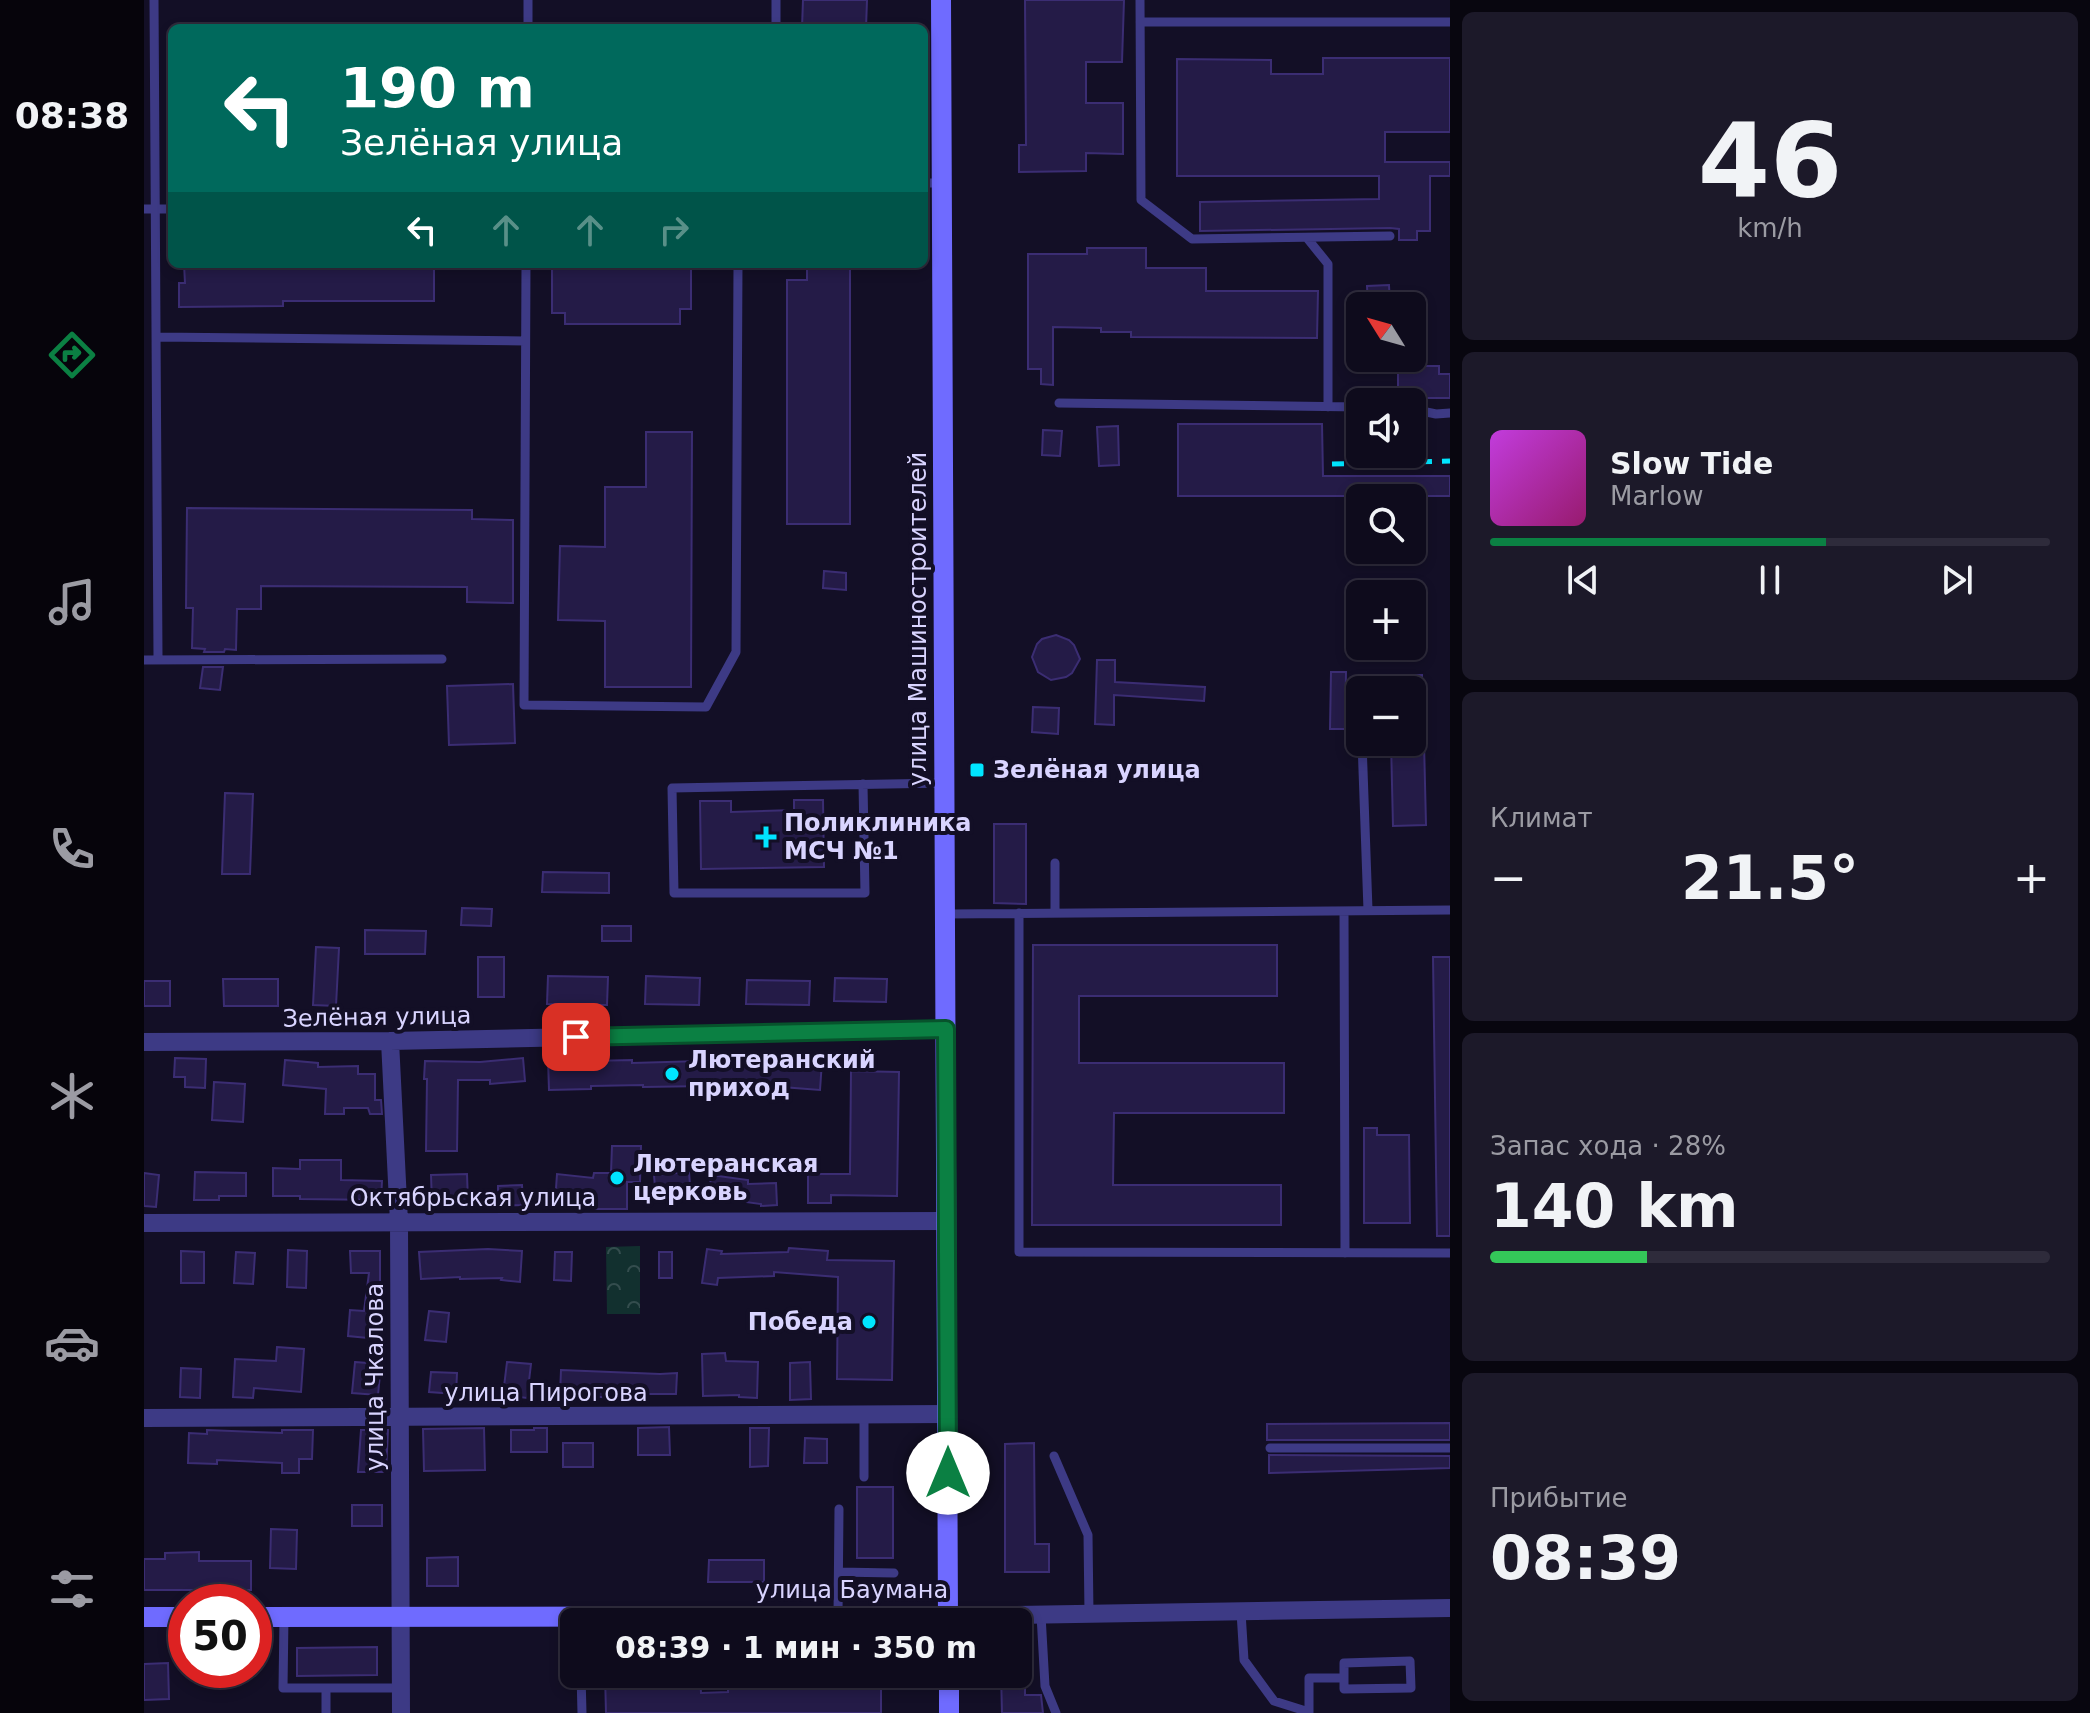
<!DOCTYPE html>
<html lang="ru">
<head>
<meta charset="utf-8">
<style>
  :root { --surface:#0e0b1c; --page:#1c1929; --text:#f1f3f6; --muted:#9b9ba3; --line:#2e2b3b; --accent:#0b8043 }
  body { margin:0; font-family:"DejaVu Sans",sans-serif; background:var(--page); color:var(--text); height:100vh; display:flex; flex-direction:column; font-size:30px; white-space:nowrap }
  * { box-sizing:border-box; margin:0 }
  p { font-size:26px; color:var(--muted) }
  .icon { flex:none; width:44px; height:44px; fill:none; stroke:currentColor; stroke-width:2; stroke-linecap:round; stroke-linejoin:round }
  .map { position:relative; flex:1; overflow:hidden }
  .drawer { display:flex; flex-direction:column; gap:12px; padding:12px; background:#08060f; width:640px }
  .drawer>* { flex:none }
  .top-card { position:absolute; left:24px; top:24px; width:760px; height:244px; border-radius:12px; box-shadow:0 4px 12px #0003,0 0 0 2px var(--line); background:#00695c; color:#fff; overflow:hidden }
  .needle { width:52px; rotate:307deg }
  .tools { position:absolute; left:1202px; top:292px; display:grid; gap:16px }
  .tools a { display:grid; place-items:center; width:80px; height:80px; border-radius:12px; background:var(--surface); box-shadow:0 4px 12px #0003,0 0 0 2px var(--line); font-size:40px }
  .speed { position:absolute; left:24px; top:1584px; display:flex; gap:16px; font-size:40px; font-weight:700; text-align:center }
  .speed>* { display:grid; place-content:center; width:104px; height:104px; border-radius:50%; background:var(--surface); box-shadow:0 4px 12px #0003,0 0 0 2px var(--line); line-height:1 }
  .speed .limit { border:12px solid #d22; background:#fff; color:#111 }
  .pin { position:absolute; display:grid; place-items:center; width:68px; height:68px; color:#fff; margin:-34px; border-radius:16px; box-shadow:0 4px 12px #0006 }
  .me { position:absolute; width:88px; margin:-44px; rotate:0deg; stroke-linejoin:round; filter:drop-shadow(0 0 6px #0008) }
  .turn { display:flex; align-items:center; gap:28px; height:168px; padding:0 40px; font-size:36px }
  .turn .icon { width:104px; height:104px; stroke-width:2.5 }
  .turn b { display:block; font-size:56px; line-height:68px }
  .lanes { display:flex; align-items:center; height:76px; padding:0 40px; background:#0003; justify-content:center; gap:40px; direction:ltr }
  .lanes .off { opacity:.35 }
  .big { font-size:60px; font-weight:700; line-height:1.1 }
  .drawer .card { flex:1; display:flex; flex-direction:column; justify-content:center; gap:12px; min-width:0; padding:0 28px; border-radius:12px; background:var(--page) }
  .drawer .dial { align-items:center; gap:0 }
  .dial b { font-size:104px; line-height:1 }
  .song { display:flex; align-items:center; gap:24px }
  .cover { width:96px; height:96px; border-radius:12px; background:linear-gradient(135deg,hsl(290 70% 55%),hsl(320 70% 35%)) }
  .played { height:8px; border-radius:4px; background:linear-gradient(90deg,var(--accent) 60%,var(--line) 60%) }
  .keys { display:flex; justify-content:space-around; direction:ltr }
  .heat { display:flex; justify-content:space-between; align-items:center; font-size:44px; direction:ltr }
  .charge { height:12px; border-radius:6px; background:linear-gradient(90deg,#34c759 28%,var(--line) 0) }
  .trip { position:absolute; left:416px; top:1608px; width:472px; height:80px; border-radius:12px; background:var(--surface); box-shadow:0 4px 12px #0003,0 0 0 2px var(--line); font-weight:700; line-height:80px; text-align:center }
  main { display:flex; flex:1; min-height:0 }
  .tabs { display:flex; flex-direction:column; width:144px; justify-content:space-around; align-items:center; background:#06040b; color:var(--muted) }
  .tabs .icon { width:56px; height:56px }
  .tabs .current { color:var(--accent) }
  .tabs b { font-size:36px; color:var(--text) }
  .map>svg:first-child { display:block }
  .forest { fill:url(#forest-crowns) }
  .building { fill:#241b47; stroke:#3b2d73; stroke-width:2 }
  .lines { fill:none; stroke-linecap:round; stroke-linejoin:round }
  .lane { stroke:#3d3a85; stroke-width:9 }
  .street { stroke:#3d3a85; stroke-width:18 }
  .secondary { stroke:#6f6bff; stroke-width:20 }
  .rail { stroke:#00e5ff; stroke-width:5; stroke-dasharray:12 10; stroke-linecap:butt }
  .route-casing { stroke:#07532c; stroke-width:20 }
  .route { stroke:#0b8043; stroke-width:14 }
  .poi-dot { fill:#00e5ff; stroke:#130f26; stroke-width:3 }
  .labels { text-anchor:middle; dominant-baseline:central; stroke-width:8; stroke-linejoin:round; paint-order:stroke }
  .street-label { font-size:24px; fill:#d9d4ff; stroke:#130f26 }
  .poi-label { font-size:24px; font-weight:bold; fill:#d9d4ff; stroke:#130f26; text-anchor:start }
</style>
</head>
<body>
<main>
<nav class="tabs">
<b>08:38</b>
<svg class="icon current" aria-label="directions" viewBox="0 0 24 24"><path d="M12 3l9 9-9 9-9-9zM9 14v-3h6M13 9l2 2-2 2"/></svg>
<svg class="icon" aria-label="music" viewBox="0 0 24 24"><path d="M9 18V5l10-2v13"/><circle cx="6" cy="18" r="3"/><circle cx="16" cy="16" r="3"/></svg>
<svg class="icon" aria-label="phone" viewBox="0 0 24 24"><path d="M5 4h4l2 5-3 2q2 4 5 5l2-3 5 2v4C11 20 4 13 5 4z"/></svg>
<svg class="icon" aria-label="climate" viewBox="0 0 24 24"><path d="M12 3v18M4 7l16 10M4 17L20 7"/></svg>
<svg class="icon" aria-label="car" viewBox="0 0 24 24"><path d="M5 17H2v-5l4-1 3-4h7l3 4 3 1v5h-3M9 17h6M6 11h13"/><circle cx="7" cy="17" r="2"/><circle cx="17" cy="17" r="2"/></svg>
<svg class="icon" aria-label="filters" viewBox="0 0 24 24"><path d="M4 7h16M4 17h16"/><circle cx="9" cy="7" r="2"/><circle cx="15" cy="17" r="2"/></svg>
</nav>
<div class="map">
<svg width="1306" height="1713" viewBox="0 0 1306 1713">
  <defs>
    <pattern id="forest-crowns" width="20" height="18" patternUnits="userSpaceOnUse" patternTransform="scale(2)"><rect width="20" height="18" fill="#12302f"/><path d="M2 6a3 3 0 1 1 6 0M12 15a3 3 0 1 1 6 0" fill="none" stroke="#344d4e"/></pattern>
  </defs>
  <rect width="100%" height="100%" fill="#130f26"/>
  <path class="forest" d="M496 1246V1314H463L462 1247Z"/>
  <path class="building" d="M659 0H723L722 28H658Z
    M881 0H980L978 62H942V103H979V154L942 153V171L875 172V145H882Z
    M1179 58H1306V132H1241V162H1306V176H1286V231H1273V240H1255V229L1246 228 1056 231V202L1235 199V176H1033V59L1127 60V74H1179Z
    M943 248H1002V268H1062V291H1174L1173 338 987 337V332H957V328L909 327V385L897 384V369H884V254H943Z
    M40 264H290V301H139V306L35 307V283H41Z
    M408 264H547V309H536V324H421V313H408Z
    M663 267H706V524H643V280H663Z
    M1245 285 1246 306H1224L1223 286Z
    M1254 366H1295V374H1306V398H1254Z
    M1034 424H1178L1179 476H1306V496H1034Z
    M974 426 975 465 955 466 953 427Z
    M899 430 918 431 916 456 898 455Z
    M502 432H548L547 687H461V621L414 620 416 546 461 547V487H502Z
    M43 508 328 510V519L369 520V603L323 602V587L117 586V609H93L92 650 81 649 80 652H60L61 649 48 648 49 608H42Z
    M680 571 702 573V590L679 588Z
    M912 635 925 640 930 645 936 659 928 673 922 677 907 680 894 672 888 657 893 644 898 639Z
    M953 660H971V682L1061 687 1060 701 970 695V725L951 724Z
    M59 667H79L76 690 56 688Z
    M1187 672H1202L1201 729H1186Z
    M1278 675V690H1245V676Z
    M369 684 371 743 305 745 303 686Z
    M889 707 915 708 914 734 888 732Z
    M1247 742H1280L1282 825 1249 826Z
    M81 793 109 794 106 874H78Z
    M650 800H679L680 867 557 869 556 801H587V812L650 810Z
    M850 824H882V904L850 903Z
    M399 872 465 873V893L398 892Z
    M318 908 348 909 347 926 317 925Z
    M458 926H487V941H458Z
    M221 930 282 931 281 954H221Z
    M889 945H1133V996H935V1063H1140V1113H970L969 1185H1137V1225H888Z
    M172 947 195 948 192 1006 169 1005Z
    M334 957H360V997H334Z
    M1289 957H1306V1236H1293Z
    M404 976 464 977 463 1005 403 1004Z
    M502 976 556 978 555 1005 501 1004Z
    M691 978 743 979 742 1002 690 1001Z
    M79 979H134V1006H80Z
    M603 980 666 981 665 1005 602 1004Z
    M0 981H26V1006H0Z
    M31 1058 62 1059 61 1088 41 1087V1077H30Z
    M379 1058 381 1081 346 1084V1080H314L313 1151H282L283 1079H280L281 1061 336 1062Z
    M446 1059 447 1061 488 1060V1063L557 1061V1063L581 1062V1064L640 1059 678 1061 676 1090 638 1087V1085L582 1088V1094L562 1095V1086L499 1087V1085L447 1086V1089L405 1090 404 1060Z
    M141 1060 174 1063V1067L214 1066V1074H231V1100H237L238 1114H226L224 1108H200V1114H181L182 1089 139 1085Z
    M707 1071 755 1072 753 1196 687 1195V1203H664V1174H706Z
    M70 1082 101 1084 99 1122 68 1120Z
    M1220 1128H1233V1135H1265L1266 1223H1220Z
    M468 1146H497L496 1182H483V1209H449V1206L411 1203 413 1174 449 1178 450 1173H467Z
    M156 1160H197V1180L238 1181 237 1200 156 1199V1196H129V1168L156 1169Z
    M51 1172 102 1173V1196H75V1200H50Z
    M545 1172 547 1198 512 1200 510 1175Z
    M0 1173 15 1175 12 1207 0 1206Z
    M323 1174 324 1202 288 1203 287 1175Z
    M567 1175 604 1180V1184L632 1183 633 1205 617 1206V1204L565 1197Z
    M378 1185 379 1205 354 1206V1186Z
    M645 1248 684 1251 683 1260 750 1261 748 1380 693 1379 694 1277 630 1272V1276L574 1278 573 1285 558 1283 563 1249 578 1251 577 1254 644 1252Z
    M344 1249 378 1251 376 1282 357 1280 358 1278 316 1279V1277L277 1279 275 1252Z
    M144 1250 163 1251 162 1288 143 1287Z
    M37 1251 60 1252V1283H37Z
    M206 1251H236V1288H237L234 1339 204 1336 206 1310 220 1311 225 1273H207Z
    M92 1252 111 1253 109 1284 90 1283Z
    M411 1252H428L427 1281 410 1280Z
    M515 1252H528V1278H515Z
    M285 1311 305 1313 302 1342 281 1340Z
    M133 1347 160 1349 157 1392 110 1388 109 1398 89 1397 91 1359 132 1361Z
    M581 1353 582 1361 614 1362 613 1398 595 1397V1395L559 1396 558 1354Z
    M211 1362 237 1364 234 1395 208 1393Z
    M363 1362 387 1364 383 1398 359 1395Z
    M666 1362 667 1399 646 1400V1363Z
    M37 1368 57 1369 56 1398 36 1397Z
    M417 1370 516 1374 533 1373 532 1394H496V1399L416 1395Z
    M287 1372 313 1373 312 1394 285 1392Z
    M1306 1423V1440H1123V1424Z
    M525 1427 526 1455H494V1428Z
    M340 1428 341 1470 280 1471 279 1429Z
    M390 1428H403V1452H367V1430H390Z
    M606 1428H625L624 1466 606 1467Z
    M63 1430 138 1433V1430H169L168 1459H155V1473H138V1463L73 1460V1464L44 1463 45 1433 63 1434Z
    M217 1430H244L242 1472H214Z
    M661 1438 683 1439V1463H660Z
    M419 1443H449V1467H419Z
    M890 1443 891 1544H905V1572H861V1444Z
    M1125 1455 1306 1456V1468L1125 1473Z
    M713 1487H749V1558H713Z
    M208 1505H238V1526H208Z
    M127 1529 153 1530 152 1569 126 1568Z
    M55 1552V1561H107V1590H0V1559H21V1553Z
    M314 1557V1586H283V1558Z
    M565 1560H620V1582H564Z
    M233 1647V1675L153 1676V1648Z
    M24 1663 25 1699 0 1700V1664Z
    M461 1674H556L557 1693 584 1692V1674H666V1689L737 1688V1713H462Z
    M857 1674H881V1695H897L899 1713H858Z"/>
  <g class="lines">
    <path class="lane" d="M10 0 14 657
      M996 0 997 200 1048 239 1246 236
      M996 22H1306
      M384 28V0
      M632 28V0
      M780 183H798
      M0 209H28
      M1163 238 1184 264V407
      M382 264 380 705 562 707 592 652 594 264
      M12 337 381 341
      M915 403 1216 407
      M1268 409 1292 414 1306 413
      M0 660 298 659
      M1218 742 1224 910
      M719 784 721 893H530L528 788 801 783
      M1200 911 1201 1253
      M875 913V1252L1306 1253
      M911 913V863
      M801 914 1306 910
      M720 1415V1477
      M1126 1448H1306
      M910 1456 944 1535 945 1614
      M695 1572 750 1573
      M1097 1612 1100 1660 1130 1701 1165 1712
      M897 1615 901 1686 912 1713
      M694 1616 695 1509
      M140 1617 139 1688H256
      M1266 1661 1267 1688 1200 1689V1663Z
      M437 1674 438 1713
      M182 1688V1713
      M1165 1713V1678H1200"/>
    <path class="street" d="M246 1041 255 1222 257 1713
      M0 1042 246 1041 802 1029
      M0 1223 803 1221
      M0 1418 804 1414
      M804 1616 1306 1608"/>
    <path class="secondary" d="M797 0 804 1622
      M0 1617H42
      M110 1617 804 1616
      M805 1674V1713"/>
    <path class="rail" d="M1188 464 1306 461"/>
  </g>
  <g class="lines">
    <defs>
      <path id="route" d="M432 1037 802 1029 804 1473"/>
    </defs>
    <use href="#route" class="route-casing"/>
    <use href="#route" class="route"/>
  </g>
  <g class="poi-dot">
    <rect x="825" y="762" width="16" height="16" rx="4"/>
    <path d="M618 825h8v8h8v8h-8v8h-8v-8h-8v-8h8z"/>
    <circle cx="528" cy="1074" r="8"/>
    <circle cx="473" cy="1178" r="8"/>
    <circle cx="725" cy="1322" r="8"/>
  </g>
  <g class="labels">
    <g class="street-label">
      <text transform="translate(774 619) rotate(-90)">улица Машиностроителей</text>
      <text transform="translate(233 1017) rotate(-1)">Зелёная улица</text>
      <text x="329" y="1198">Октябрьская улица</text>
      <text transform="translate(231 1377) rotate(-90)">улица Чкалова</text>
      <text x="402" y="1393">улица Пирогова</text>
      <text x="708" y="1590">улица Баумана</text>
    </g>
    <g class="poi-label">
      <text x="849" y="770">Зелёная улица</text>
      <text x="640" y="823">Поликлиника<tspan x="640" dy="28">МСЧ №1</tspan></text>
      <text x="544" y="1060">Лютеранский<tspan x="544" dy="28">приход</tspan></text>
      <text x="489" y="1164">Лютеранская<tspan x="489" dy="28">церковь</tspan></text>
      <text x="709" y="1322" text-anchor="end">Победа</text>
    </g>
  </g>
</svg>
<div class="tools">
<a><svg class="needle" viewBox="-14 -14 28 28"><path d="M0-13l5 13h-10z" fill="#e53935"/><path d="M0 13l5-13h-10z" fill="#9b9ba3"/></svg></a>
<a><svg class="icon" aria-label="sound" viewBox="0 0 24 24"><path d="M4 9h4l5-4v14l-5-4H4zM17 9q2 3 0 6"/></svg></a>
<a><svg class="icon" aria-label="search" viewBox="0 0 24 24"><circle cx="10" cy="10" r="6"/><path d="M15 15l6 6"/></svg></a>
<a>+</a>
<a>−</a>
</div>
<div class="speed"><div class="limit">50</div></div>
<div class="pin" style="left:432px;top:1037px;background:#d93025"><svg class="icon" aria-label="arrive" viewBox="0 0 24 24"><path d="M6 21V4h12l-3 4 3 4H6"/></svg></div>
<svg class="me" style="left:804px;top:1473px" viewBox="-20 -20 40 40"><circle r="19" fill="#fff"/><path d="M0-13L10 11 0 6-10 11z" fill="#0b8043"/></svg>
<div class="trip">08:39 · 1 мин · 350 m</div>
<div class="top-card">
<div class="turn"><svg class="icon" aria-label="left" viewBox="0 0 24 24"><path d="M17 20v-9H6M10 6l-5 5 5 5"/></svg><div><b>190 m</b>Зелёная улица</div></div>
<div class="lanes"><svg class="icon" aria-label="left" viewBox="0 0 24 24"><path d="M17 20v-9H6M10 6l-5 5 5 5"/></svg><svg class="icon off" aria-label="ahead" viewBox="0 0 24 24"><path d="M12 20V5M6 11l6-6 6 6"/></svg><svg class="icon off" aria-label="ahead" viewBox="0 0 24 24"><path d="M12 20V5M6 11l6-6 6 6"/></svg><svg class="icon off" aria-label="right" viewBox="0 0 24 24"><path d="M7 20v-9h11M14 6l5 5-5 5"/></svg></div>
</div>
</div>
<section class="drawer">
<div class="card dial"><b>46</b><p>km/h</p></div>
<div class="card">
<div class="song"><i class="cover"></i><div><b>Slow Tide</b><p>Marlow</p></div></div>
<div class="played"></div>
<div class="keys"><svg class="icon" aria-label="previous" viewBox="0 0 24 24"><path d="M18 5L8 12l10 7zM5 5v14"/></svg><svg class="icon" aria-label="pause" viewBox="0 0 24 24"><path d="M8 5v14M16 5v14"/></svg><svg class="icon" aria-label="next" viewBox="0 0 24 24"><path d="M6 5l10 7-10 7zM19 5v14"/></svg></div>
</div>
<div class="card"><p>Климат</p>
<div class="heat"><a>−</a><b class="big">21.5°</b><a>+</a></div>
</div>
<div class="card"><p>Запас хода · 28%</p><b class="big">140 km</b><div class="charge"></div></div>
<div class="card"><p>Прибытие</p><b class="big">08:39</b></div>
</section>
</main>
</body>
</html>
